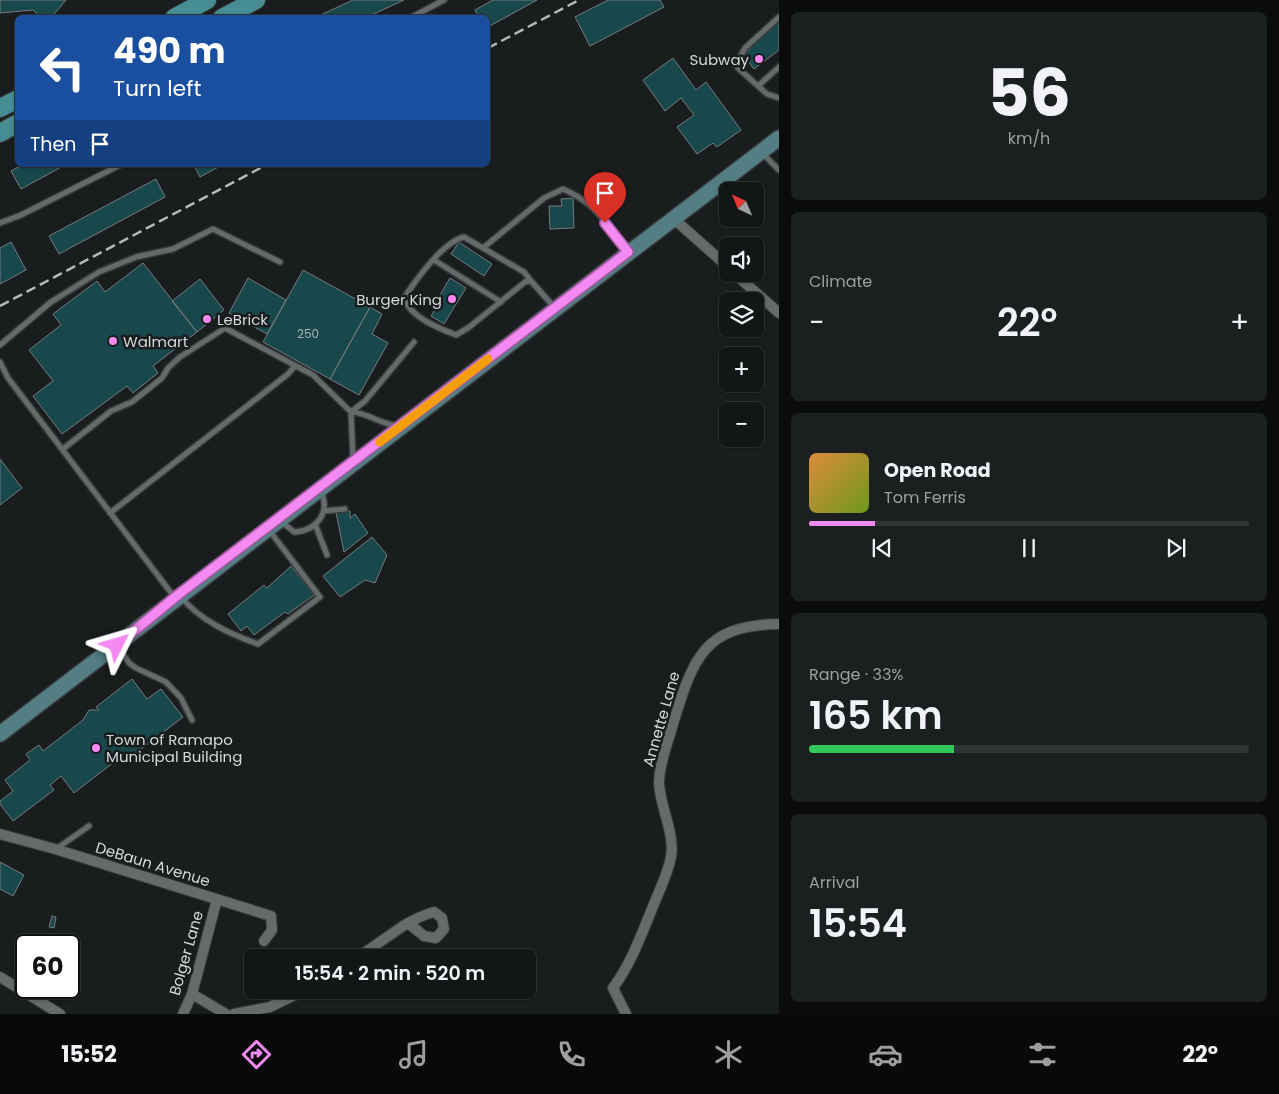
<!DOCTYPE html>
<html lang="en">
<head>
<meta charset="utf-8">
<style>
  :root { --surface:#131616; --page:#1c1f1f; --text:#f1f3f6; --muted:#9d9fa1; --line:#323535; --accent:#f389f1 }
  body { margin:0; font-family:Poppins,sans-serif; background:var(--page); color:var(--text); height:100vh; display:flex; flex-direction:column; font-size:19px; white-space:nowrap }
  * { box-sizing:border-box; margin:0 }
  p { font-size:16px; color:var(--muted) }
  .icon { flex:none; width:28px; height:28px; fill:none; stroke:currentColor; stroke-width:2; stroke-linecap:round; stroke-linejoin:round }
  .map { position:relative; flex:1; overflow:hidden }
  .details { display:flex; flex-direction:column; gap:12px; padding:12px; background:#0a0c0c; width:500px }
  .details>* { flex:none }
  .top-card { position:absolute; left:15px; top:15px; width:475px; height:152px; border-radius:8px; box-shadow:0 1px 4px #0004,0 0 0 1px var(--line); background:#1a4fa0; color:#fff; overflow:hidden }
  .needle { width:32px; rotate:316deg }
  .buttons { position:absolute; left:719px; top:182px; display:grid; gap:10px }
  .buttons a { display:grid; place-items:center; width:45px; height:45px; border-radius:8px; background:var(--surface); box-shadow:0 1px 4px #0004,0 0 0 1px var(--line); font-size:25px }
  .speed { position:absolute; left:15px; top:934px; display:flex; gap:10px; font-size:25px; font-weight:700; text-align:center }
  .speed>* { display:grid; place-content:center; width:65px; height:65px; border-radius:50%; background:var(--surface); box-shadow:0 1px 4px #0004,0 0 0 1px var(--line); line-height:1 }
  .speed .limit { border:2px solid #111; border-radius:8px; background:#fff; color:#111 }
  .pin { position:absolute; display:grid; place-items:center; width:42px; height:42px; color:#fff; margin:-51px -21px; border-radius:50% 50% 50% 0; rotate:-45deg; box-shadow:0 0 5px #0007 }
  .pin .icon { rotate:45deg }
  .me { position:absolute; width:55px; margin:-28px; rotate:50deg; stroke-linejoin:round; filter:drop-shadow(0 0 4px #0008) }
  .turn { display:flex; align-items:center; gap:18px; height:105px; padding:0 15px; font-size:22px }
  .turn .icon { width:65px; height:65px; stroke-width:2.5 }
  .turn b { display:block; font-size:35px; line-height:42px }
  .then { display:flex; align-items:center; height:48px; padding:0 15px; background:#0003; gap:10px; font-size:19px }
  .big { font-size:38px; font-weight:600; line-height:1.1 }
  .details .tile { flex:1; display:flex; flex-direction:column; justify-content:center; gap:8px; min-width:0; padding:0 18px; border-radius:8px; background:var(--page) }
  .details .dial { align-items:center; gap:0 }
  .dial b { font-size:65px; line-height:1 }
  .song { display:flex; align-items:center; gap:15px }
  .cover { width:60px; height:60px; border-radius:8px; background:linear-gradient(135deg,hsl(30 70% 55%),hsl(80 70% 35%)) }
  .played { height:5px; border-radius:2px; background:linear-gradient(90deg,var(--accent) 15%,var(--line) 15%) }
  .keys { display:flex; justify-content:space-around; direction:ltr }
  .heat { display:flex; justify-content:space-between; align-items:center; font-size:28px; direction:ltr }
  .charge { height:8px; border-radius:4px; background:linear-gradient(90deg,#34c759 33%,var(--line) 0) }
  .trip { position:absolute; left:244px; top:949px; width:292px; height:50px; border-radius:8px; background:var(--surface); box-shadow:0 1px 4px #0004,0 0 0 1px var(--line); font-weight:600; line-height:50px; text-align:center }
  .tabs { display:flex; height:80px; justify-content:space-around; align-items:center; background:#080909; color:var(--muted) }
  .tabs .icon { width:35px; height:35px }
  .tabs .active { color:var(--accent) }
  .tabs b { font-size:22px; color:var(--text) }
  main { display:flex; flex:1; min-height:0 }
  .map>svg:first-child { display:block }
  .building { fill:#18474c; stroke:#767b7b }
  .lines { fill:none; stroke-linecap:round; stroke-linejoin:round }
  .lane-casing { stroke:#37393a; stroke-width:8 }
  .street-casing { stroke:#37393a; stroke-width:12 }
  .primary-casing { stroke:#37393a; stroke-width:18 }
  .highway-casing { stroke:#37393a; stroke-width:20 }
  .lane { stroke:#656a6b; stroke-width:5 }
  .street { stroke:#656a6b; stroke-width:10 }
  .primary { stroke:#537f84; stroke-width:15 }
  .highway { stroke:#478d94; stroke-width:18 }
  .rail { stroke:#b6b9b9; stroke-width:2.5; stroke-dasharray:10 5; stroke-linecap:butt }
  .route-casing { stroke:#9e599d; stroke-width:12 }
  .route { stroke:#f389f1; stroke-width:9 }
  .slow { stroke:#f59e0b; stroke-width:9 }
  .poi-dot { fill:#f389f1; stroke:#191d1e; stroke-width:2 }
  .labels { text-anchor:middle; dominant-baseline:central; stroke-width:5; stroke-linejoin:round; paint-order:stroke }
  .number-label { font-size:12px; fill:#a6b4b5 }
  .poi-label { font-size:15px; fill:#d5d8d8; stroke:#191d1e; text-anchor:start }
  .street-label { font-size:15px; fill:#d5d8d8; stroke:#191d1e }
</style>
</head>
<body>
<main>
<div class="map">
<svg width="779" height="1014" viewBox="0 0 779 1014">
  <rect width="100%" height="100%" fill="#191d1e"/>
  <path class="building" d="M0 0H66L51 18H41L33 10 0 13Z
    M353 0H404L365 18H314Z
    M493 0H537L488 27V18H479L475 10Z
    M608 0H660L664 7 590 46 575 17Z
    M779 22V50L754 69 744 56 761 35Z
    M673 58 696 90 706 82 741 130 717 147 713 143 697 154 677 127 694 115 681 98 665 111 643 80Z
    M22 165H65L21 189 11 171Z
    M194 165H222L200 177Z
    M156 179 165 197 59 254 49 236Z
    M573 198 574 228 550 229 549 206H562L561 199Z
    M11 242 26 270 0 284V248Z
    M459 242 492 264 484 276 451 254Z
    M143 263 197 332 153 366 158 373 133 393 127 386 62 434 33 396 53 381 29 350 61 325 53 314 97 281 105 292Z
    M303 270 370 307 330 379 263 342Z
    M248 278 286 300 267 334 229 313Z
    M450 278 466 288 444 324 431 316 440 302 437 300Z
    M200 279 224 310 197 332 172 301Z
    M370 307 382 314 372 334 388 343 359 395 330 379Z
    M0 459 22 488 0 505Z
    M350 511V518L355 514 368 533 344 552 336 512Z
    M372 537 387 555 375 583 365 580 340 597 323 576Z
    M291 566 314 595 288 614 285 612 254 635 247 626 241 631 228 614 264 585 267 588Z
    M132 679 147 699 161 689 183 717 131 757 127 752 74 793 61 776 50 785 54 790 13 821 0 804V801L13 791 5 780 30 760 26 754 39 745 43 751 83 720 89 710H99L96 707Z
    M0 862 24 875 13 896 0 889Z
    M52 916 56 917 54 928 49 927Z
    M69 963 77 969 69 980Z"/>
  <g class="lines">
    <defs>
      <path id="lane" d="M779 17 745 48 736 64 738 68 767 94 779 98
        M410 18 444 0
        M758 86 779 67
        M763 154 779 170
        M0 223 21 215 120 165
        M483 248 544 198 563 189C596 203 607 225 628 252
        M434 260 501 302
        M531 281 524 272 464 237C443 242 416 280 404 298 410 317 438 328 456 335L468 328 525 282 531 281 555 308
        M0 345 51 302 99 272 136 257 173 249 213 229 280 262
        M0 362 8 378 175 598
        M351 412 365 401 414 342
        M352 412C367 413 381 424 398 426
        M63 449 111 411 132 402 162 378 168 368 180 357 225 328 313 375 351 412 353 459
        M324 511 345 509
        M110 513 288 374 295 366
        M281 521 294 532C316 531 331 513 321 492
        M315 524 327 555
        M181 597C201 621 230 634 258 644L320 597 269 530
        M117 645 129 663 136 668 166 682 181 698 192 720
        M56 849 89 826"/>
      <path id="street" d="M673 218 728 267
        M735 274 779 313
        M0 834 55 849 271 916 272 930 264 941
        M357 958 403 926C413 920 422 915 434 912L442 918 444 929 436 938 424 936 408 923
        M0 977 60 1014
        M192 994 226 1014
        M183 1014 192 994 217 899
        M234 1014 270 1007 305 990
        M626 1014 613 988C632 962 642 933 654 904 660 889 668 873 671 857 675 833 660 807 659 783 659 763 668 743 673 724 693 659 703 625 779 624"/>
      <path id="primary" d="M0 734 779 138"/>
      <path id="highway" d="M174 18 207 0
        M222 18 256 0
        M0 108 18 99
        M0 133 18 123"/>
    </defs>
    <use href="#lane" class="lane-casing"/>
    <use href="#street" class="street-casing"/>
    <use href="#primary" class="primary-casing"/>
    <use href="#highway" class="highway-casing"/>
    <use href="#lane" class="lane"/>
    <use href="#street" class="street"/>
    <use href="#primary" class="primary"/>
    <use href="#highway" class="highway"/>
    <path class="rail" d="M488 48 579 0
      M0 306 266 165"/>
  </g>
  <g class="lines">
    <defs>
      <path id="route" d="M117 645 179 594 628 252 605 223"/>
    </defs>
    <use href="#route" class="route-casing"/>
    <use href="#route" class="route"/>
    <path class="slow" d="M380 442 488 359"/>
  </g>
  <g class="poi-dot">
    <circle cx="759" cy="59" r="5"/>
    <circle cx="452" cy="299" r="5"/>
    <circle cx="207" cy="319" r="5"/>
    <circle cx="113" cy="341" r="5"/>
    <circle cx="96" cy="748" r="5"/>
  </g>
  <g class="labels">
    <g class="number-label">
      <text x="308" y="333">250</text>
    </g>
    <g class="poi-label">
      <text x="749" y="59" text-anchor="end">Subway</text>
      <text x="442" y="299" text-anchor="end">Burger King</text>
      <text x="217" y="319">LeBrick</text>
      <text x="123" y="341">Walmart</text>
      <text x="106" y="739">Town of Ramapo<tspan x="106" dy="17">Municipal Building</tspan></text>
    </g>
    <g class="street-label">
      <text transform="translate(661 719) rotate(-74)">Annette Lane</text>
      <text transform="translate(153 864) rotate(17)">DeBaun Avenue</text>
      <text transform="translate(186 953) rotate(-74)">Bolger Lane</text>
    </g>
  </g>
</svg>
<div class="buttons">
<a><svg class="needle" viewBox="-14 -14 28 28"><path d="M0-13l5 13h-10z" fill="#e53935"/><path d="M0 13l5-13h-10z" fill="#9d9fa1"/></svg></a>
<a><svg class="icon" aria-label="sound" viewBox="0 0 24 24"><path d="M4 9h4l5-4v14l-5-4H4zM17 9q2 3 0 6"/></svg></a>
<a><svg class="icon" aria-label="layers" viewBox="0 0 24 24"><path d="M12 4l9 5-9 5-9-5zM3 14l9 5 9-5"/></svg></a>
<a>+</a>
<a>−</a>
</div>
<div class="speed"><div class="limit">60</div></div>
<div class="pin" style="left:605px;top:223px;background:#d93025"><svg class="icon" aria-label="arrive" viewBox="0 0 24 24"><path d="M6 21V4h12l-3 4 3 4H6"/></svg></div>
<svg class="me" style="left:117px;top:645px" viewBox="-20 -20 40 40"><path d="M0-17L14 15 0 8-14 15z" fill="#f389f1" stroke="#fff" stroke-width="4"/></svg>
<div class="trip">15:54 · 2 min · 520 m</div>
<div class="top-card">
<div class="turn"><svg class="icon" aria-label="left" viewBox="0 0 24 24"><path d="M17 20v-9H6M10 6l-5 5 5 5"/></svg><div><b>490 m</b>Turn left</div></div>
<div class="then">Then<svg class="icon" aria-label="arrive" viewBox="0 0 24 24"><path d="M6 21V4h12l-3 4 3 4H6"/></svg></div>
</div>
</div>
<section class="details">
<div class="tile dial"><b>56</b><p>km/h</p></div>
<div class="tile"><p>Climate</p>
<div class="heat"><a>−</a><b class="big">22°</b><a>+</a></div>
</div>
<div class="tile">
<div class="song"><i class="cover"></i><div><b>Open Road</b><p>Tom Ferris</p></div></div>
<div class="played"></div>
<div class="keys"><svg class="icon" aria-label="previous" viewBox="0 0 24 24"><path d="M18 5L8 12l10 7zM5 5v14"/></svg><svg class="icon" aria-label="pause" viewBox="0 0 24 24"><path d="M8 5v14M16 5v14"/></svg><svg class="icon" aria-label="next" viewBox="0 0 24 24"><path d="M6 5l10 7-10 7zM19 5v14"/></svg></div>
</div>
<div class="tile"><p>Range · 33%</p><b class="big">165 km</b><div class="charge"></div></div>
<div class="tile"><p>Arrival</p><b class="big">15:54</b></div>
</section>
</main>
<nav class="tabs">
<b>15:52</b>
<svg class="icon active" aria-label="directions" viewBox="0 0 24 24"><path d="M12 3l9 9-9 9-9-9zM9 14v-3h6M13 9l2 2-2 2"/></svg>
<svg class="icon" aria-label="music" viewBox="0 0 24 24"><path d="M9 18V5l10-2v13"/><circle cx="6" cy="18" r="3"/><circle cx="16" cy="16" r="3"/></svg>
<svg class="icon" aria-label="phone" viewBox="0 0 24 24"><path d="M5 4h4l2 5-3 2q2 4 5 5l2-3 5 2v4C11 20 4 13 5 4z"/></svg>
<svg class="icon" aria-label="climate" viewBox="0 0 24 24"><path d="M12 3v18M4 7l16 10M4 17L20 7"/></svg>
<svg class="icon" aria-label="car" viewBox="0 0 24 24"><path d="M5 17H2v-5l4-1 3-4h7l3 4 3 1v5h-3M9 17h6M6 11h13"/><circle cx="7" cy="17" r="2"/><circle cx="17" cy="17" r="2"/></svg>
<svg class="icon" aria-label="filters" viewBox="0 0 24 24"><path d="M4 7h16M4 17h16"/><circle cx="9" cy="7" r="2"/><circle cx="15" cy="17" r="2"/></svg>
<b>22°</b>
</nav>
</body>
</html>
